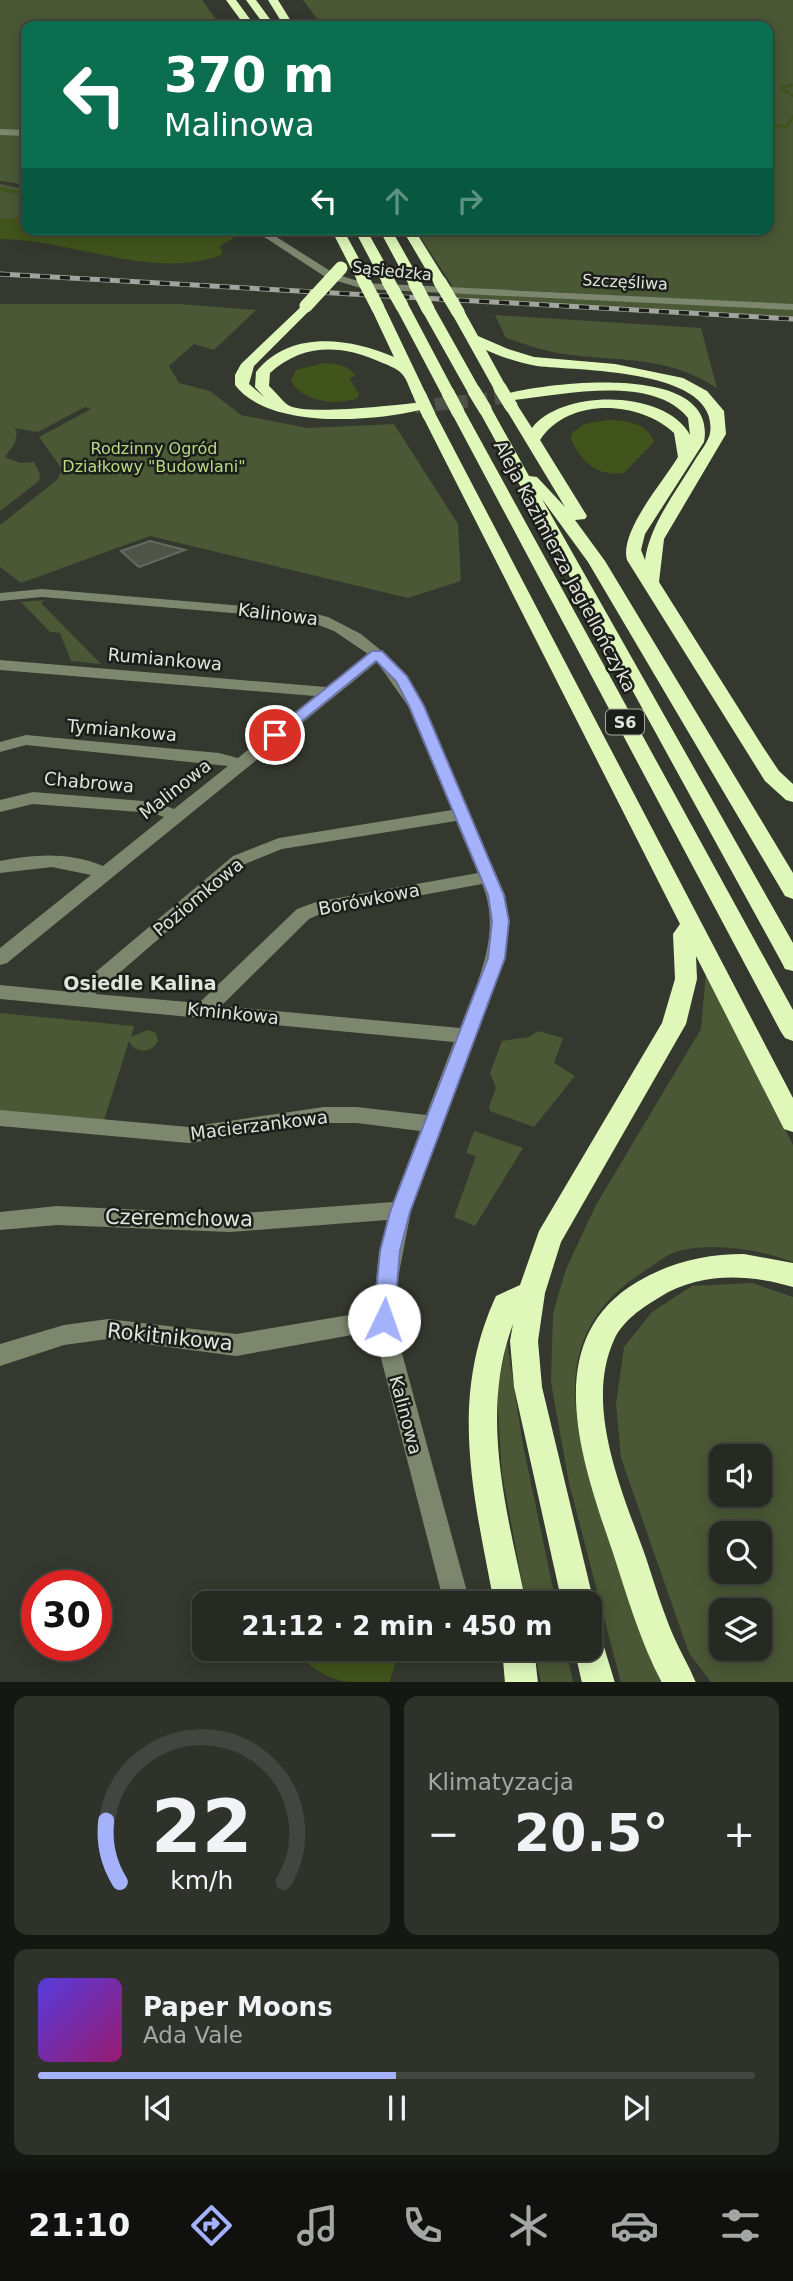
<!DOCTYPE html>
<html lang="pl">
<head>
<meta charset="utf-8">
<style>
  :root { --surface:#272a22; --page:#2f322a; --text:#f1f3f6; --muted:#a4a7a5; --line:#434640; --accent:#a4b2fc }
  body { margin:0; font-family:"DejaVu Sans",sans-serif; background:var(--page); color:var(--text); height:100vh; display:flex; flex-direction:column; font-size:26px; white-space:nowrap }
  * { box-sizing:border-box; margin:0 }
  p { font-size:23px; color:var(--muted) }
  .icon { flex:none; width:38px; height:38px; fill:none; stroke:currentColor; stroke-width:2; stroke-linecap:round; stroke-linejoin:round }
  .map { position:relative; height:1682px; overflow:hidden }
  .details { display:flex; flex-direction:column; gap:14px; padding:14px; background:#151713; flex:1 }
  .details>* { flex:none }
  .banner { position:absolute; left:21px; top:21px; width:752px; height:214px; border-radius:14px; box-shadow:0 4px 18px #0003,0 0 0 2px var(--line); background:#0b6e4f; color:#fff; overflow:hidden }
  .controls { position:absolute; left:709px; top:1444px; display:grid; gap:14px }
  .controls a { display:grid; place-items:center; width:63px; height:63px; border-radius:14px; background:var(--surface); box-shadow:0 4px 18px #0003,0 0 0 2px var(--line); font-size:35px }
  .speed { position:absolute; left:21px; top:1570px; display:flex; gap:14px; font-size:35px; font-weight:700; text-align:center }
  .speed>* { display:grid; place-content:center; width:91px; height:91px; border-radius:50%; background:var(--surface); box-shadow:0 4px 18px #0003,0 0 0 2px var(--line); line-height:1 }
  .speed .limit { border:10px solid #d22; background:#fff; color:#111 }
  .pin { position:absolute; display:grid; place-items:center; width:60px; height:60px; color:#fff; margin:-30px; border:4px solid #fff; border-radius:50%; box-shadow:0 2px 7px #0007 }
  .me { position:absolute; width:77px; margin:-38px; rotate:3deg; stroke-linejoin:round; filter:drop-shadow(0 0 5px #0008) }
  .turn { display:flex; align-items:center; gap:24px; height:147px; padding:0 28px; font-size:32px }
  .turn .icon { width:91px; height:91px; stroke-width:2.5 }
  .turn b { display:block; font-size:49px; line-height:60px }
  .lanes { display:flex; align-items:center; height:66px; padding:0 28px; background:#0003; justify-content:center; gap:35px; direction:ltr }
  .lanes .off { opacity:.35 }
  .big { font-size:52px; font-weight:700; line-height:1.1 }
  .details .card { flex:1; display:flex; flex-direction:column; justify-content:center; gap:10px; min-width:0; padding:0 24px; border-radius:14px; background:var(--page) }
  .details .dial { align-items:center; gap:0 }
  .dial svg { height:182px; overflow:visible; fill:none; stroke:var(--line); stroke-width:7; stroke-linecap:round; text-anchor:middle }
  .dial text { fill:var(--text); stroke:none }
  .song { display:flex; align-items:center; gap:21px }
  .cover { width:84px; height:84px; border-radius:10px; background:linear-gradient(135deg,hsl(250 70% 55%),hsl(320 70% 35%)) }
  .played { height:7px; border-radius:4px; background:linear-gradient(90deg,var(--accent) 50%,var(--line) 50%) }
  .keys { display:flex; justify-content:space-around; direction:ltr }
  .heat { display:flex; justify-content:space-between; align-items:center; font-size:38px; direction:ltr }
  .details .tiles { flex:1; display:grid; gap:14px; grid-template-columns:1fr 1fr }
  .card:last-child { grid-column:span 2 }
  .trip { position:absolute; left:192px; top:1591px; width:410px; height:70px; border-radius:14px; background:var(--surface); box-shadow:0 4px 18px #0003,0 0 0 2px var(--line); font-weight:700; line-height:70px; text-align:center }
  .tab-bar { display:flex; height:112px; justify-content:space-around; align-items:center; background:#10110e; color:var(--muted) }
  .tab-bar .icon { width:49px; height:49px }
  .tab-bar .selected { color:var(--accent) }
  .tab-bar b { font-size:32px; color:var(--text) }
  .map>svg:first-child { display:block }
  .green { fill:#4a5835; fill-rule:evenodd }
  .water { fill:#41541b }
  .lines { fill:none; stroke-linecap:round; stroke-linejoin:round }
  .stream-far1 { stroke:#41541b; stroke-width:2.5 }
  .stream { stroke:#41541b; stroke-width:3.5 }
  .building { fill:#4f5449; stroke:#65695e; stroke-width:2 }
  .highway-tunnel { stroke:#4e5248; stroke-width:13; stroke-dasharray:13 7; stroke-linecap:butt }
  .minor { fill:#7d876e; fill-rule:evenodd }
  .highway { fill:#dff8ba; fill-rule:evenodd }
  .rail-casing { stroke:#a2a59d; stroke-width:5 }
  .rail { stroke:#1c1e1a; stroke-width:3.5; stroke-dasharray:10; stroke-linecap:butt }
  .highway-bridge { stroke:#dff8ba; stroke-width:13 }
  .route { fill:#a4b2fc; stroke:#6b74a4; stroke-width:2 }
  .labels { text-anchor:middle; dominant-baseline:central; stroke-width:5; stroke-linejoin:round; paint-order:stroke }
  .far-street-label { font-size:16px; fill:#e1e3dd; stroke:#1c1e1a }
  .far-park-label { font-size:16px; fill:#bada85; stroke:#1c1e1a }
  .shield { fill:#1c1e1a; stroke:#a6a8a2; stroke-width:2 }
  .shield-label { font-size:16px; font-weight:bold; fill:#e1e3dd }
  .street-label { font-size:18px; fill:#e1e3dd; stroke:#1c1e1a }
  .neighbourhood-label { font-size:19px; font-weight:bold; fill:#e1e3dd; stroke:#1c1e1a }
  .near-street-label { font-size:21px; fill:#e1e3dd; stroke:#1c1e1a }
</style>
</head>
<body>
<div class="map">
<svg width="793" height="1683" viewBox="0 0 793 1683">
  <rect width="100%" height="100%" fill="#34382e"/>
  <path class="green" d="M0 0H202L221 26H26V131L0 130Z
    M303 0H793V305L518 290 452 291 449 287 452 285 415 229H768V26H316L321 24Z
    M0 133 26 134V185L0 181Z
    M0 184 26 189V218H0Z
    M511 293 793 308V317L456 298 454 294Z
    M0 304H179L256 310 214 350 194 344 169 366 179 383 210 391 241 415 308 428 394 424 458 524 461 581 408 598 150 536 21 583 0 567V525L57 480 62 469 39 437 91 409 85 407 38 432 14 428 17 431 15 443 5 457 21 463 34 462 40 474 39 481 0 511Z
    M495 315 701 328 717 388C661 351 608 364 548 351 534 348 520 342 506 338Z
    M44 600 41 603 101 664 71 661 60 633 50 632 21 602Z
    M706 973 793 1145V1262C759 1249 713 1242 678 1251 667 1254 655 1265 646 1270 537 1338 578 1439 609 1537 625 1587 640 1635 661 1682L621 1683 569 1483 551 1382 553 1313 566 1269 596 1205 701 1029Z
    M0 1013 134 1026 131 1037 147 1030 156 1033 158 1041C153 1051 142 1053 133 1047L129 1041 104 1120 0 1111Z
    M538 1031 563 1038 554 1063 575 1076 534 1127 490 1111 489 1106 496 1088 490 1073 502 1041 529 1037Z
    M474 1131 523 1148 475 1226 454 1217 476 1156 466 1153Z
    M752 1283 793 1297V1682H711L689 1653 621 1458 616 1404 624 1347 652 1312 692 1286ZM721 1456H760V1494H721ZM721 1533H760V1572H721ZM721 1610H760V1648H721Z
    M507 1342 523 1445 556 1603H526L502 1474 497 1391Z
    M534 1649H566L573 1682H541Z"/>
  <path class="water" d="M0 218H26V229H237L240 234 220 246 223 254C157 282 71 239 0 239Z
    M324 363C337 364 348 365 356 376L349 378 359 394 358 398C337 406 303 402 291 381L296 370Z
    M608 420C625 420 648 423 654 442L624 473C598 477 582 463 571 439L572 433 584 424Z
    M291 1649H400L389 1683C337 1683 329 1683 291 1649Z"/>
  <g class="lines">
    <path class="stream-far1" d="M793 85 781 88 793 96
      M768 124 787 127 793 116"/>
    <path class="stream" d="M0 189 26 194"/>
  </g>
  <path class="building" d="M150 541 185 550 139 567 121 551Z"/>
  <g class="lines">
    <path class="highway-tunnel" d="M415 407 514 396"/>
    <path class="minor" d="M0 129 26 130V136L0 135Z
      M252 229H264L335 274 365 283 793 304V310L364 289 327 278Z
      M42 589 304 611 328 617 361 634 389 657 415 690 505 895 509 921 505 958 411 1211 398 1278 396 1312 400 1346 470 1603H444L374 1331 236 1356 108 1339 64 1345 0 1366V1344L64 1325 108 1319 236 1334 373 1311 378 1262 387 1220 230 1232 57 1225 0 1230V1212L57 1206 230 1214 393 1202 420 1131 357 1123H324L189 1143 0 1126V1110L189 1127 324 1107H357L426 1115 454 1042 0 999V985L72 992 233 856 279 838 452 810 408 706 377 662 7 963 0 965V948L91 875 52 867 0 873V861C35 854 69 852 103 866L164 817 153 813 33 804 0 812V800L33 792 155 802 174 809 228 766 26 745 0 752V742L26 735 219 753 238 758 315 696 0 670V660L326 687 368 654 334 631 303 619 42 597 0 601V593ZM456 821 478 873 316 902 297 909 199 1003 95 994 245 864 282 849ZM482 884C503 933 477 982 460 1028L221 1006 309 919 320 914Z"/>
    <path class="highway" d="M226 0H236L255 26H245Z
      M246 0H256L275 26H265Z
      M268 0H278L294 26H284Z
      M331 229H343L370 279 368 282H358Z
      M354 229H366L395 281 393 284H383Z
      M379 229H391L422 284 420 287H410Z
      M402 229H414L447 282 445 285H435Z
      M306 302 311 303V309L254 366 249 384 264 397 255 387 256 372C290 329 350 338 394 357L371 308 378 304 385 308 427 396 425 399H415C410 392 408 380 402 374 397 368 385 364 378 361 341 344 301 344 270 373L269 386C275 391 283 402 288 405 304 416 393 405 415 403L420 404V410C371 422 268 429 235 385V375L241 364Z
      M402 302 409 306 455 393 453 396 448 397 441 393 395 306Z
      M428 305 435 309 481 391 479 394H469L467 391 421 309Z
      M453 309H463L478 336 508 349 534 357 615 364 683 378 707 391 724 411 726 434 664 539 659 582 763 747 779 771 793 784V802L786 800 765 781 627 560C619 532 663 482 678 457L674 433C639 400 568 397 540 440L587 516 585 519 575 520 605 561 793 873V899L785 896 588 562 542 499 793 943V971L785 969 782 963 478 409 480 406H490L529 476 537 477 565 507 504 406 506 403H516L532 428C562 389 665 389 690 435L688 418C652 374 564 395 514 400L509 399V393C553 382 719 362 704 442L645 534 641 550 645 560C650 524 676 492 695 460 699 453 709 441 710 433 720 368 578 371 537 366 519 363 502 357 486 350L507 388 500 392 495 391 451 312Z
      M458 408 465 412 793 1010V1041L785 1038 781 1032 451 412Z
      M429 411 436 415 793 1098V1132L784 1129 696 956 697 979 686 1024 561 1242 545 1293 538 1341 542 1387 594 1603 590 1613V1603H562L514 1387 510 1341 513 1324C479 1415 507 1512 526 1603H494C474 1496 448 1400 496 1296L520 1285 539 1231 662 1023 675 979 673 934 680 924 422 415Z
      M744 1254 793 1263V1287C749 1274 700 1272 660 1297 642 1308 623 1320 614 1340 584 1406 622 1491 645 1555 654 1582 662 1609 673 1635 680 1651 689 1666 696 1683H662C640 1641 627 1596 613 1553 583 1465 537 1341 637 1282 671 1262 706 1254 744 1254Z
      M590 1632 601 1637 615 1683H582L574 1648H590Z
      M502 1648H534L538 1683H505Z"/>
    <defs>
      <path id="rail" d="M0 274 793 319"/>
    </defs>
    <use href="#rail" class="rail-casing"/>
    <use href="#rail" class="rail"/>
    <path class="highway-bridge" d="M363 279 378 308
      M388 281 402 306
      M440 282 458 312
      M415 284 428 309
      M306 306 341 268
      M500 388 511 406
      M474 391 485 409
      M448 393 458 412
      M420 396 429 415"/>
  </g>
  <path class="route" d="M372 651H382L407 676 424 706 504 895 509 921 505 958 410 1212 400 1251 394 1320 391 1327 384 1330 376 1327 373 1320 380 1251 390 1212 488 958 492 921 488 895 409 706 396 681 376 661 280 739 275 740 268 735Z"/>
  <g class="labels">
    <g class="far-street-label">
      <text transform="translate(392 271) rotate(6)">Sąsiedzka</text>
      <text transform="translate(625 282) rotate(3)">Szczęśliwa</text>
    </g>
    <g class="far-park-label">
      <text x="154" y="448">Rodzinny Ogród<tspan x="154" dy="18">Działkowy "Budowlani"</tspan></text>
    </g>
    <rect class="shield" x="606" y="709.5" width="38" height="25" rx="5"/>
    <g class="shield-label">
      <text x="625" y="722">S6</text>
    </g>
    <g class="street-label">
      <text transform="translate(565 566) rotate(62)">Aleja Kazimierza Jagiellończyka</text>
      <text transform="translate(278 614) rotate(7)">Kalinowa</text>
      <text transform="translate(165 659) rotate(5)">Rumiankowa</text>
      <text transform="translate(122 730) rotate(5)">Tymiankowa</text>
      <text transform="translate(89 782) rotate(5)">Chabrowa</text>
      <text transform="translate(175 789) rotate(-38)">Malinowa</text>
      <text transform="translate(198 897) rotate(-40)">Poziomkowa</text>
      <text transform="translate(369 899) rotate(-11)">Borówkowa</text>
      <text transform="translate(233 1013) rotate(6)">Kminkowa</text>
      <text transform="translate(259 1125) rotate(-7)">Macierzankowa</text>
      <text transform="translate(406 1415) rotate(75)">Kalinowa</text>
    </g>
    <g class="neighbourhood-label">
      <text x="140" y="983">Osiedle Kalina</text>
    </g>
    <g class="near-street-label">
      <text transform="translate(179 1218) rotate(1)">Czeremchowa</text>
      <text transform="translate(170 1337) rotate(6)">Rokitnikowa</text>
    </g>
  </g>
</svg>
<div class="controls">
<a><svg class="icon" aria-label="sound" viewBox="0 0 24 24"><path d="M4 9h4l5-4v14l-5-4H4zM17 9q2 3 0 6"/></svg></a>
<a><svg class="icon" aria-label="search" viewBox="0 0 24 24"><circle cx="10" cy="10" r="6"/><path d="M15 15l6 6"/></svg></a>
<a><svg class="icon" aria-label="layers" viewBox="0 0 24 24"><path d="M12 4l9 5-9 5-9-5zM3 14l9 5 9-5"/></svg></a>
</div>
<div class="speed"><div class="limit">30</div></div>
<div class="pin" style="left:275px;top:735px;background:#d93025"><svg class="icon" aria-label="arrive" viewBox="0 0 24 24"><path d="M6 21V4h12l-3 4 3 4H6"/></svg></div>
<svg class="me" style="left:384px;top:1320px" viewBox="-20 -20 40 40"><circle r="19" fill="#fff"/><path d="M0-13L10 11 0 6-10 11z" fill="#a4b2fc"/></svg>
<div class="trip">21:12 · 2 min · 450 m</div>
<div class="banner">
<div class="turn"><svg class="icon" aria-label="left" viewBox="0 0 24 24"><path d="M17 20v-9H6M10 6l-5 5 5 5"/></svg><div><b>370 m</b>Malinowa</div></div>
<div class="lanes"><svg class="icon" aria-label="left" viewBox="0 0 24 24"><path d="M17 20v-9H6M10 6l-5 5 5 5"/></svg><svg class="icon off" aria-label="ahead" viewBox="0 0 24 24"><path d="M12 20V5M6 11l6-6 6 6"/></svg><svg class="icon off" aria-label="right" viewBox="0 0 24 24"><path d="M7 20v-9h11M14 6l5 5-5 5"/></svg></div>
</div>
</div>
<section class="details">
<div class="tiles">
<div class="card dial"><svg viewBox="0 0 100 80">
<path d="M14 69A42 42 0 1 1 86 69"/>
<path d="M14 69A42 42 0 0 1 8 42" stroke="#a4b2fc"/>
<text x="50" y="56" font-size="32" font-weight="700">22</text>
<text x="50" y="72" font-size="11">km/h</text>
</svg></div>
<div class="card"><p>Klimatyzacja</p>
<div class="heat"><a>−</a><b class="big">20.5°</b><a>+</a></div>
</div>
<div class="card">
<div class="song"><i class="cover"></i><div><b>Paper Moons</b><p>Ada Vale</p></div></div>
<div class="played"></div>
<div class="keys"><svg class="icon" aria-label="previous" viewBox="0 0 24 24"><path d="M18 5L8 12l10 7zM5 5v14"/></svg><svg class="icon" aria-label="pause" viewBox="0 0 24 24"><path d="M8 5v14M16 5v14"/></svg><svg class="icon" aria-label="next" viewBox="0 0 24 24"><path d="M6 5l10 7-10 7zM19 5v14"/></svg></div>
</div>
</div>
</section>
<nav class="tab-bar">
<b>21:10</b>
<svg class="icon selected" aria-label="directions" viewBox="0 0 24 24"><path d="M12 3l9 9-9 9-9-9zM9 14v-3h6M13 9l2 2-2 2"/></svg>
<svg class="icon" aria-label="music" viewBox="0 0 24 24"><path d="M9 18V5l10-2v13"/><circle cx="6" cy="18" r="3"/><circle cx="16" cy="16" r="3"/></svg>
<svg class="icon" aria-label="phone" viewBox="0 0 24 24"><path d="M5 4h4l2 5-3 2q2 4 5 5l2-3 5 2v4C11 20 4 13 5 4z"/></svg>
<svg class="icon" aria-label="climate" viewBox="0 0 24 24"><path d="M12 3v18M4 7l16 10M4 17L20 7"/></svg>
<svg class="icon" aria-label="car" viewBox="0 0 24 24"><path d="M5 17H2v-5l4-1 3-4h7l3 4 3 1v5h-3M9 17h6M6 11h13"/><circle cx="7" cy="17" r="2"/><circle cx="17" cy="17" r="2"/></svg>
<svg class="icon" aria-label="filters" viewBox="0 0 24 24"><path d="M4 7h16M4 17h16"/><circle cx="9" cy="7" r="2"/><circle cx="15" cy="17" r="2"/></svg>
</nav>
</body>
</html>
